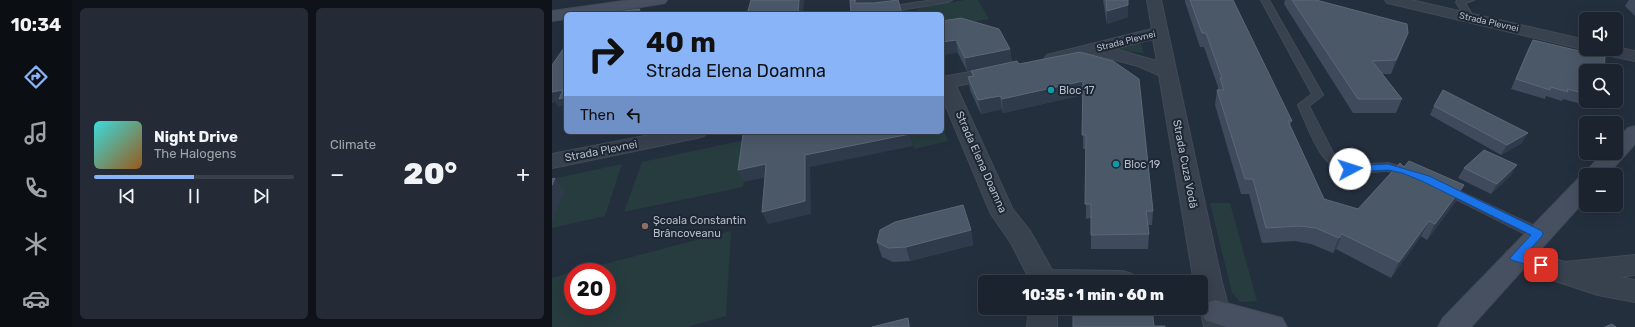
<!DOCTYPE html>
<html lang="en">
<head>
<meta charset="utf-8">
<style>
  :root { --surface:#1b232e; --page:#242b36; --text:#f1f3f6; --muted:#a0a4aa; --line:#39404a; --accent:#8ab4f8 }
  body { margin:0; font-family:Rubik,sans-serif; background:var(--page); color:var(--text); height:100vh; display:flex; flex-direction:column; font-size:15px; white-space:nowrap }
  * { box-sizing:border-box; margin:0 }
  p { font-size:13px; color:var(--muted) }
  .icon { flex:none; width:22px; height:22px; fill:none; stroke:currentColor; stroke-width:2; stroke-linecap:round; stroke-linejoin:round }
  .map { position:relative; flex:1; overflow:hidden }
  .sheet { display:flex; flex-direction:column; gap:8px; padding:8px; background:#0f1319; width:480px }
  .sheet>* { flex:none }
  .top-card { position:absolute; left:12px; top:12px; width:380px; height:122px; border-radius:6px; box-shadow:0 4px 16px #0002,0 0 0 1px var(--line); background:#8ab4f8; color:#111; overflow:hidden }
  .fabs { position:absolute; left:1027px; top:12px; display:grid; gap:8px }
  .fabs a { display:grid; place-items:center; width:44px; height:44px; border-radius:6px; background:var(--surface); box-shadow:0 4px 16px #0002,0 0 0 1px var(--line); font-size:20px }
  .speed { position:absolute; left:12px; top:263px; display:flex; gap:8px; font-size:20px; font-weight:700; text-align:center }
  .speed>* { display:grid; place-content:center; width:52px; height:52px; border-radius:50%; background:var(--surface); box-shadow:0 4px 16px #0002,0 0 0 1px var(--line); line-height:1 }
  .speed .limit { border:6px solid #d22; background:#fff; color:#111 }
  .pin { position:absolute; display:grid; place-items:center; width:34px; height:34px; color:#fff; margin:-17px; border-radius:8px; box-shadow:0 2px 6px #0006 }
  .me { position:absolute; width:44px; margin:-22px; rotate:85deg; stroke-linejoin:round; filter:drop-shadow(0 0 3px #0008) }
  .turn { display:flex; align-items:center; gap:14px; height:84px; padding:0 16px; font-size:18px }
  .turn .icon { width:52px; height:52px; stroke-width:2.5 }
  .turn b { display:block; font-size:28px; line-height:34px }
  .then { display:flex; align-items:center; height:38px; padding:0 16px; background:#0003; gap:8px; font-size:15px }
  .big { font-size:30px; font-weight:800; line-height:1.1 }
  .sheet .card { flex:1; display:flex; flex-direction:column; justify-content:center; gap:6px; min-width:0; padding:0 14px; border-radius:6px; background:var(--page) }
  .song { display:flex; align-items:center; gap:12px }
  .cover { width:48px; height:48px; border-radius:6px; background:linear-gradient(135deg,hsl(180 70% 55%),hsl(30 70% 35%)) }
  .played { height:4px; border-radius:2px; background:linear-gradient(90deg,var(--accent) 50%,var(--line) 50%) }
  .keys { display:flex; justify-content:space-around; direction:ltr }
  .heat { display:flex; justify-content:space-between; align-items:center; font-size:22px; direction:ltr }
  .sheet .tiles { flex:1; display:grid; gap:8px; grid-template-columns:repeat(2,1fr) }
  .trip { position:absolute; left:426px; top:275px; width:230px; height:40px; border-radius:6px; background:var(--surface); box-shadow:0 4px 16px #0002,0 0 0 1px var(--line); font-weight:800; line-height:40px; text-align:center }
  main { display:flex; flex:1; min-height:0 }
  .tabs { display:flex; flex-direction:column; width:72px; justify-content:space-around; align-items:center; background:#0b0e12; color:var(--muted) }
  .tabs .icon { width:28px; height:28px }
  .tabs .active { color:var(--accent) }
  .tabs b { font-size:18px; color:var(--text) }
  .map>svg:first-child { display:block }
  .green { fill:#263c3f }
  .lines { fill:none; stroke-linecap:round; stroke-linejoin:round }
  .lane-casing { stroke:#414a57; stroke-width:2 }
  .street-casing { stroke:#414a57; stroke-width:2 }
  .secondary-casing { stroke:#414a57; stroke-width:2 }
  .lane { fill:#38414e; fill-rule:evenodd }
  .street { fill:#38414e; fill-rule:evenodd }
  .secondary { fill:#465061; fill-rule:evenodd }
  .wall { fill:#3f4b5c }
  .shaded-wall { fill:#2f3b4b }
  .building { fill:#4b5868; stroke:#5c6777 }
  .route { fill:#1a73e8; stroke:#114b97 }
  .culture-dot { fill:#0f9aa8; stroke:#1d2633; stroke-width:1.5 }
  .education-dot { fill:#8d6e63; stroke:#1d2633; stroke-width:1.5 }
  .labels { text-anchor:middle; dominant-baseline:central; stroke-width:4; stroke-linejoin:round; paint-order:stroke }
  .far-street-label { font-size:9px; fill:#b4bcc9; stroke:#1d2633 }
  .poi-label { font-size:11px; fill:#b4bcc9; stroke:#1d2633; text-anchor:start }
  .street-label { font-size:11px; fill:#b4bcc9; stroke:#1d2633 }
</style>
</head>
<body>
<main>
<nav class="tabs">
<b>10:34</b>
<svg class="icon active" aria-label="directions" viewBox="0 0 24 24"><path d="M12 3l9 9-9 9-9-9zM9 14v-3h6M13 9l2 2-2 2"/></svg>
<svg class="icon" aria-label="music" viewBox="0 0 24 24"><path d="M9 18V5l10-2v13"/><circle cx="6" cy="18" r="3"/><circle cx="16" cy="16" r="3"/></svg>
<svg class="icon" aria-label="phone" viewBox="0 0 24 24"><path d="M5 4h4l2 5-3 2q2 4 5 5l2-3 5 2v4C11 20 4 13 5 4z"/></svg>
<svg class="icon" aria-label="climate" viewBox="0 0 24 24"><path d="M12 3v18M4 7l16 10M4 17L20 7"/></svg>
<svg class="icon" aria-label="car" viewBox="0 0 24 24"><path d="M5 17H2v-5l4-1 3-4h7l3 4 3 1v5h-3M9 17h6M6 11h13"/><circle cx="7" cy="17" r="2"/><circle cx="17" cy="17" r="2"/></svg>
</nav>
<section class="sheet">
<div class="tiles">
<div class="card">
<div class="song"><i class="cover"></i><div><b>Night Drive</b><p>The Halogens</p></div></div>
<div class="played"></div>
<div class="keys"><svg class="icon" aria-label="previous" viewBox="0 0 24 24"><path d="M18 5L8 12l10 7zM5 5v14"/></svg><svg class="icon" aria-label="pause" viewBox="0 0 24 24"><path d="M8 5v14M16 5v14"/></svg><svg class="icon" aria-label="next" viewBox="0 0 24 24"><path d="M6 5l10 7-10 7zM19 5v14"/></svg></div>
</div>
<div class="card"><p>Climate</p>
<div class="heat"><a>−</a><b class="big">20°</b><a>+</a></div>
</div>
</div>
</section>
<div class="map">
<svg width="1083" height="327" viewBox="0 0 1083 327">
  <rect width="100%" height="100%" fill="#242f3e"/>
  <path class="green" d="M413 0H426L437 19 390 28V14H367L365 8Z
    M586 43 589 44 592 53 569 51 568 48Z
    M390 124 396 141 362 149 358 132H390Z
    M230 132 192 182 191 187 72 212 90 162Z
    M70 164 53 216 0 228V179Z
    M658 203H678L705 301 688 302 680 293Z
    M179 231 174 316 136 327H0V278L21 272V306H55V272H22Z"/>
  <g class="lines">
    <defs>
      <path id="lane" d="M381 0H400L396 2 325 14H306L310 11Z
        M709 0H717L771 95 757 106 781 153 791 162 799 165 836 163 863 170 865 173 863 176C853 179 844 171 834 171 822 171 809 175 797 173 767 168 757 128 746 105L760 94Z
        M906 0H922L913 3 922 18 921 20H915L904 2Z
        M892 184 991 230 993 234 991 238 986 239 981 238 888 191 886 188 888 185Z"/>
      <path id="street" d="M595 0H609L670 283 682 327H652L648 308 649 282H642L607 75 586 66 541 54 501 64 495 63 492 59 495 55 600 29ZM601 39 605 61 562 49Z
        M833 0H859L1034 40V49H1038L1034 50 840 4 835 3Z
        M1064 47 1083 51V61L1045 53 1043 49H1064Z
        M446 67 452 68 455 72 452 76 404 86 461 210 478 231 500 270 570 271 580 274 584 282H479L459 243 439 214 390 97V77Z
        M113 132H155L152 136 145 138 0 168V154Z
        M964 248 1013 262 1083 255V275L1068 277 1083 280V302L1046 295 955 265 951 258 955 251Z
        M477 308H505V327H475Z"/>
      <path id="secondary" d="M78 0H115L113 3 108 4 44 14H14V19L0 21V11Z
        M1083 126V144L1055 175H1034V199L919 327H886L891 318 1026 179 1032 177 1031 175 1051 153H1064V140L1076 128Z
        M663 300 730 318 735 327H674L653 320 649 312 653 304Z"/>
    </defs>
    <use href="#lane" class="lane-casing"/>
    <use href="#street" class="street-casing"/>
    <use href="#secondary" class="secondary-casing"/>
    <use href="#lane" class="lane"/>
    <use href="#street" class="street"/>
    <use href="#secondary" class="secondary"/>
  </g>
  <path class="wall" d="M551 0H576V17L555 24Z
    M633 0H681L740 121 738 125 772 199 806 209 852 167 912 185 904 201 875 240 869 236 839 278 784 249 781 253 759 244 743 241 710 243 697 194H689L663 105 665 90H666V87L652 47H648L633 2Z
    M733 0H764L851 46 839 74H830L850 99 844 113H801L732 4Z
    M1077 0H1083V16L1073 6Z
    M390 21 458 49 460 62 467 64 528 52 601 211 600 225H596L597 234 596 249H539V218L534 219V149H531V95L451 113 450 109 429 114 418 90 416 77 420 76 419 71 457 63 415 71Z
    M981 40 1034 71V101H1048L1043 108 1011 99 1010 101 994 96 993 99 959 89 976 49Z
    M882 106 970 143 949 155 878 115Z
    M912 168 959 175 939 194 906 178Z
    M419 230 421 245 358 261 341 262 330 257 325 242Z"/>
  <path class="shaded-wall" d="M247 0H252L251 14H246Z
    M304 0H347L350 14 302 3Z
    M576 5V17L555 24V11Z
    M88 9 91 14H85Z
    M856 33 851 46 839 74 844 60Z
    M404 40 406 53 390 55V42Z
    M458 49 460 62 415 71 413 58Z
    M531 81V95L451 113 450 99Z
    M0 87 11 90 14 94V113L11 109H14L11 106 6 107 3 102 0 103Z
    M448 96 450 109 429 114 426 100Z
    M358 132 361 146 258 167 259 214 216 224 210 212 253 155Z
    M976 133 970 143 949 155 955 145Z
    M214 164 220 176 192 182 186 170Z
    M965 165 959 175 939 194 945 184Z
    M3 178 13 191 0 222V185Z
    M912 185 904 201 875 240 883 224Z
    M877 221 869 236 839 278 847 262Z
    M419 230 421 245 358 261 354 247Z
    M790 234 784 249 781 253 787 238Z
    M356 318 359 327H357Z"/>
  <path class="building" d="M199 0H247L246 14H195Z
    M298 0H304L302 3H322L346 0 350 14H299Z
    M554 0H576V5L555 11Z
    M638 0H681L740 121H736L772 199 806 209 848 163 852 167 857 161 912 185 883 224 877 221 847 262 790 234 787 238 764 228 748 226 714 228 701 179H693L665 90H672L668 78H670L654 33H650Z
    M740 0H764L855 24 856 33 844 60 820 61 850 99H806Z
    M88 9 85 14H49Z
    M409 18 447 29 458 49 413 58 404 40 390 42V21Z
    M981 40 1053 57 1052 71H1034V94L1015 89 1016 92 999 87 998 90 964 79Z
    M14 45V97L7 99 11 90 0 92V65Z
    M528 52 561 61 587 79 601 211H594L597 234 539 235V204H533L534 135H530L531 81 450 99 448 96 426 100 416 77 422 76 419 71 465 61 467 64Z
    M891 90 976 133 955 145 882 106Z
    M14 104V109H11Z
    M208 132H358V134L253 155V201L210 212 214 164 186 170 191 135Z
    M932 150 965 165 945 184 912 168Z
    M3 178 0 185V179Z
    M411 205 419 230 354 247 336 248 325 242 328 230 343 222Z
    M521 308H600L602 326H613V327H521Z
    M356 318 357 327H320Z
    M1060 324 1064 327H1053Z"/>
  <path class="route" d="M836 164 877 176 990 231 991 234 990 236 972 256 992 262 994 265 992 268 989 269 960 260 958 258 979 235 870 181 850 173 836 170 798 172 794 169 798 166Z"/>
  <g class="culture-dot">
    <circle cx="499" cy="90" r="4"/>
    <circle cx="564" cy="164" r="4"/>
  </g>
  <circle class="education-dot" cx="93" cy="226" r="4"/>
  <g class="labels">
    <g class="far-street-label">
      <text transform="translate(937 22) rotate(13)">Strada Plevnei</text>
      <text transform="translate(574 41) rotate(-14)">Strada Plevnei</text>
    </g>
    <g class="poi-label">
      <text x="507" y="90">Bloc 17</text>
      <text x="572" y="164">Bloc 19</text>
      <text x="101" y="220">Școala Constantin<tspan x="101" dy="13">Brâncoveanu</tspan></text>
    </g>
    <g class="street-label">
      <text transform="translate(49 151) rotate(-11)">Strada Plevnei</text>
      <text transform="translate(429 162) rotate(66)">Strada Elena Doamna</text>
      <text transform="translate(633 164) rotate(79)">Strada Cuza Vodă</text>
    </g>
  </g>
</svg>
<div class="fabs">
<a><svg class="icon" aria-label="sound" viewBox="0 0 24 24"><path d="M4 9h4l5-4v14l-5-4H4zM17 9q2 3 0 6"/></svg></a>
<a><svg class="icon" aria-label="search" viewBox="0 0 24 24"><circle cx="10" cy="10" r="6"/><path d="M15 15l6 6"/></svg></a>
<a>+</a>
<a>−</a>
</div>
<div class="speed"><div class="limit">20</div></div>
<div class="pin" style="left:989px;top:265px;background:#d93025"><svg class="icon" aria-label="arrive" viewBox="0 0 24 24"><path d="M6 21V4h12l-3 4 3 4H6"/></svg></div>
<svg class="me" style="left:798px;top:169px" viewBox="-20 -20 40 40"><circle r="19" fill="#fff"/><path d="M0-13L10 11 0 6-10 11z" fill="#1a73e8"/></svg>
<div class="trip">10:35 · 1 min · 60 m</div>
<div class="top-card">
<div class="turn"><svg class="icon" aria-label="right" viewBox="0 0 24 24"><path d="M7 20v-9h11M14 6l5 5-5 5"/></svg><div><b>40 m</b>Strada Elena Doamna</div></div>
<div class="then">Then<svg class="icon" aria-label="left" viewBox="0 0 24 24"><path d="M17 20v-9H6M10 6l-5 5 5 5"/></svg></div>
</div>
</div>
</main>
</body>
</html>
